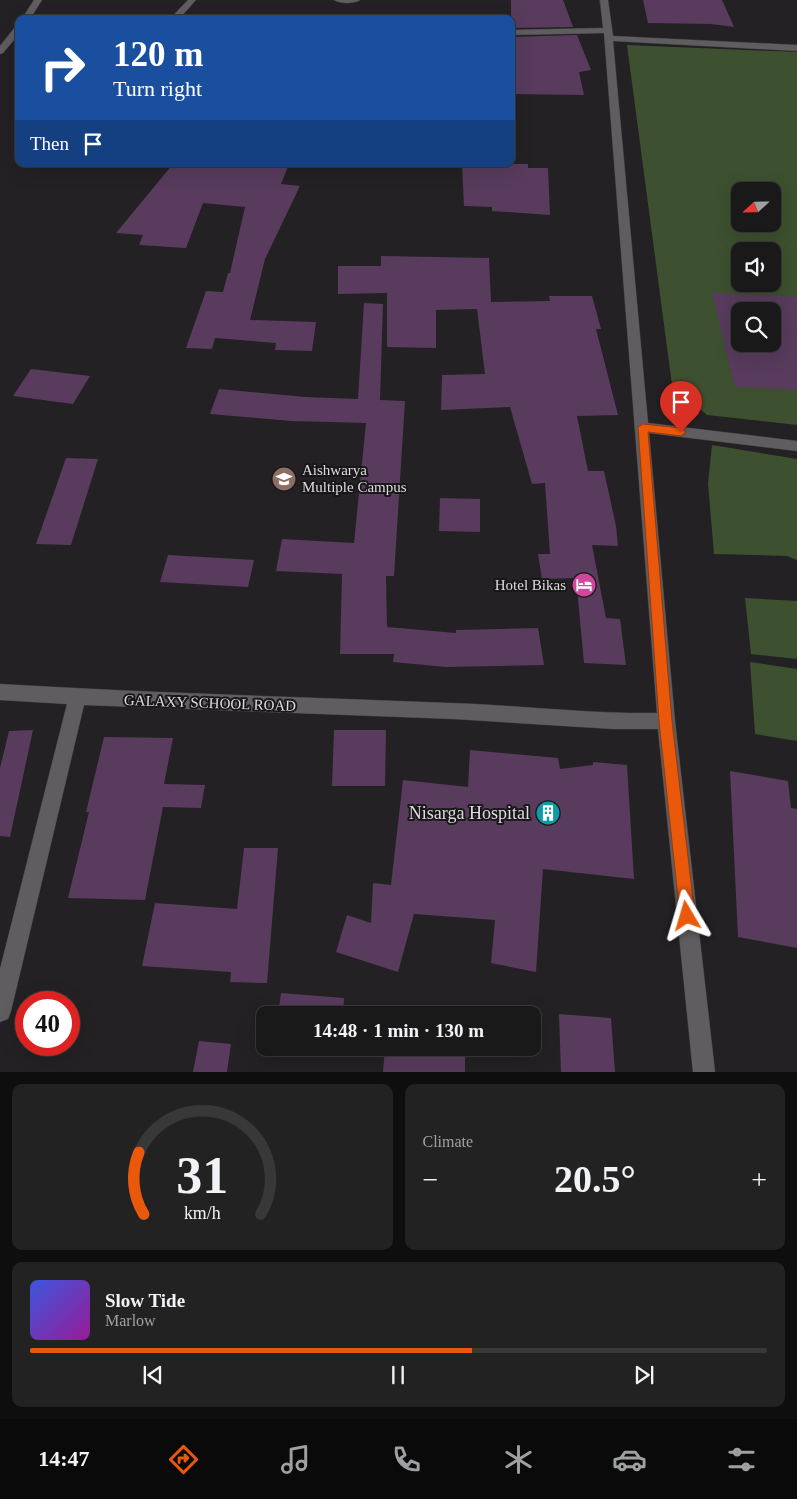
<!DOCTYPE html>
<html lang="en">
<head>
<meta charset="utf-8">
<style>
  :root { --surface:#1a191a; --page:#232223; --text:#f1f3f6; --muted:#9fa0a2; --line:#383839; --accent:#ea580c }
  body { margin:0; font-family:"Times New Roman",serif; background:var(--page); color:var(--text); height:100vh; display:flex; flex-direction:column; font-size:19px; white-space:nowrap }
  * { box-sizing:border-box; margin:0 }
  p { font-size:16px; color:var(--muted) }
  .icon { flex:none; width:28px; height:28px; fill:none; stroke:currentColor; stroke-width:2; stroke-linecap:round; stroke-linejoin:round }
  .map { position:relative; height:1072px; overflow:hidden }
  .side { display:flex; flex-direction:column; gap:12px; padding:12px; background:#0e0e0e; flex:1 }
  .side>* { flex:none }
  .guide { position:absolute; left:15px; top:15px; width:500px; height:152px; border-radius:10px; box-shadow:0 5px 20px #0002,0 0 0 1px var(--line); background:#1a4fa0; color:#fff; overflow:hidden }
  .needle { width:32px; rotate:248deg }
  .tools { position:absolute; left:731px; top:182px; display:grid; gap:10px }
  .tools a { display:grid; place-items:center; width:50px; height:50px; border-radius:10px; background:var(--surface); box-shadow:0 5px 20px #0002,0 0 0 1px var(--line); font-size:25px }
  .speed { position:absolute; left:15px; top:991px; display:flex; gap:10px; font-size:25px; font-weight:700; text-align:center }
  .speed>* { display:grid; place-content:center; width:65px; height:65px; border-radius:50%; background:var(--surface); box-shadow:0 5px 20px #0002,0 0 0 1px var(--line); line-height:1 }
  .speed .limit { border:8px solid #d22; background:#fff; color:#111 }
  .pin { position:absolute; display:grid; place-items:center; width:42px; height:42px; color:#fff; margin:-51px -21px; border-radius:50% 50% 50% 0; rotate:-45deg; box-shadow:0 0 5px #0007 }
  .pin .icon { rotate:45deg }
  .me { position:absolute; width:55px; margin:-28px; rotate:353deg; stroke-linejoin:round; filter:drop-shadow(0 0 4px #0008) }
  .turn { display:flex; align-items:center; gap:18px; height:105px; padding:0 15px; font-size:22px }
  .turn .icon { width:65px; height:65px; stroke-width:2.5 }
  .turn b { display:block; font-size:35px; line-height:42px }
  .then { display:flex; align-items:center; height:48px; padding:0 15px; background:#0003; gap:10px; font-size:19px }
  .big { font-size:38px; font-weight:600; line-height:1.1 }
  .side .card { flex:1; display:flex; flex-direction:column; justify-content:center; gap:8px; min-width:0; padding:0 18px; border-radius:10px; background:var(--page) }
  .side .dial { align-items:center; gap:0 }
  .dial svg { height:130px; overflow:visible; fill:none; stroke:var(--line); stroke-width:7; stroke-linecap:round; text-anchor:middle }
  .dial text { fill:var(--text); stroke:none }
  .song { display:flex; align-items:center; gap:15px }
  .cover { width:60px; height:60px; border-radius:8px; background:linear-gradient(135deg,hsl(230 70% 55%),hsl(300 70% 35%)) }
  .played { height:5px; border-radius:2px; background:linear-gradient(90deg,var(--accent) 60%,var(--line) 60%) }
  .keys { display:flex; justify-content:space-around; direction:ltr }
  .heat { display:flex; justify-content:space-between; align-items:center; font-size:28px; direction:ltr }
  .side .tiles { flex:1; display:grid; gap:12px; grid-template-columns:1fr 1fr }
  .card:last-child { grid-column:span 2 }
  .trip { position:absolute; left:256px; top:1006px; width:285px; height:50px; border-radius:10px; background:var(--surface); box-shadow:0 5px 20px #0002,0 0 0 1px var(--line); font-weight:600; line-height:50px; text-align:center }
  .menu { display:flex; height:80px; justify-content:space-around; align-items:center; background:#0a0a0a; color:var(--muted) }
  .menu .icon { width:35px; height:35px }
  .menu .selected { color:var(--accent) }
  .menu b { font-size:22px; color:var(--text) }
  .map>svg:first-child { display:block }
  .green { fill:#3d502f; fill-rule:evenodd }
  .building { fill:#583b5d; fill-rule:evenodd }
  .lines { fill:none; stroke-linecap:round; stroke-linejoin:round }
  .minor-casing { stroke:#3e3d3e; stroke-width:1 }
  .minor { fill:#605d60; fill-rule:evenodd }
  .route { fill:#ea580c; stroke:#983908 }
  .labels { text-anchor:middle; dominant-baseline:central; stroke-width:4; stroke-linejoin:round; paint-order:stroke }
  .poi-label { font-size:15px; fill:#deddde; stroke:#191719; text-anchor:start }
  .street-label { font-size:15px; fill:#deddde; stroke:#191719 }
  .near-poi-label { font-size:18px; fill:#deddde; stroke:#191719; text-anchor:end }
</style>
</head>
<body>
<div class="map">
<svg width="797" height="1072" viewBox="0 0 797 1072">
  <rect width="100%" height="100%" fill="#232123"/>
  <path class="green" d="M627 45 797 52V425L707 415 672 385ZM740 191H772V224H740ZM740 251H772V284H740ZM740 311H772V344H740Z
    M712 445 797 459V560L787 556 714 554 708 483Z
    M745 598 797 601V659L751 654Z
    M750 662 797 669V741L755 734Z"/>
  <path class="building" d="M511 0H563L573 27 511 28Z
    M643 0H722L734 27 711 24 648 23Z
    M577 35 591 70 579 72 584 95 511 94V37Z
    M173 164H289L281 184 300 186 265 259 250 320 316 322 312 351 275 350 276 343 215 338 212 349 186 348 206 291 223 292 228 273H230L245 207 203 203 186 248 139 245 143 235 116 233Z
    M462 164H528V168H548L550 215 492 211V207L464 206Z
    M381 256 489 258 491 302 550 301 549 296H592L601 329H596L618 415 577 416 588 471H604L616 526 618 546 592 545 606 618 620 619 626 665 584 663 576 578 542 579 538 554H550L545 483 532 484 510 407 441 410 442 375 485 374 477 309 436 310V348L387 347V293L338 294V266H381Z
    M712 293 797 297V390L735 387ZM740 311H772V344H740Z
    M364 303 383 304 380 400 405 401 394 576H386L387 627 456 633V630L538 628 544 665 446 667 393 662 394 654H340L342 574 276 571 282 539 354 543 366 423 291 421 210 414 219 389 305 397 358 399Z
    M31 369 90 376 73 404 13 396Z
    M66 458 98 459 71 545 36 544Z
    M440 498 480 499V532L439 531Z
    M168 555 254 560 248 587 160 582Z
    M33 730 10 837 0 836V768L9 731Z
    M334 730H386L385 786H332Z
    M104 737 173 738 164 784 205 785 201 808 163 807 145 900 68 898 89 812H86Z
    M470 750 558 758 560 769 593 765V762L627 765 634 879 543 869 536 972 491 963 495 920 414 914 398 972 336 952 347 915 371 923 373 883 391 885 403 780 468 787Z
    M730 771 788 781 791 808 797 809V948L738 937Z
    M244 848H278L267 983 230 982 231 972 142 966 155 903 237 909Z
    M281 993 344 998 343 1015H278Z
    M559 1014 611 1018 615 1072H561Z
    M199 1041 231 1044 227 1072H193Z
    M385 1048H465V1072H383Z"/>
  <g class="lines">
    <defs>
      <path id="minor" d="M34 0H42L30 19H22Z
        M188 0H196L179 19H170Z
        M334 0H360C354 4 340 4 334 0Z
        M600 0H608L613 36 797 45V51L613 41 648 423 797 441V451L649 433 675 721 715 1072H693L658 729H613L454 719 84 705 11 1011 8 1019 0 1022V969L67 704 0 700V684C150 693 299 697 449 703 518 705 587 714 657 713L604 33 511 35V30L603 28Z
        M16 26H19V34L3 53 0 54V46Z"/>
    </defs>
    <use href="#minor" class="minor-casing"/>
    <use href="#minor" class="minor"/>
  </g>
  <path class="route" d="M643 424 681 428 686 432 681 436 648 432 672 721 695 916 693 921 687 923 682 921 680 916 659 721 638 427Z"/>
  <defs>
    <symbol id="university-disc" viewBox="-11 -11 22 22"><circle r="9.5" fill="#8d6e63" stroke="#191719"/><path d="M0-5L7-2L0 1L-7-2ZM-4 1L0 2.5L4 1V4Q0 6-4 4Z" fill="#fff"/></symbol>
    <symbol id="hotel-disc" viewBox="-11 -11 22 22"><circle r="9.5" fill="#d1479c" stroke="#191719"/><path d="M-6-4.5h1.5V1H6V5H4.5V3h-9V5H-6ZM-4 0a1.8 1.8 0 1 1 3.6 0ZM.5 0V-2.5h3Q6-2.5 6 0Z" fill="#fff"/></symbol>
    <symbol id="building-disc" viewBox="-11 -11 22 22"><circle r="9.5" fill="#0f9aa8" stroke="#191719"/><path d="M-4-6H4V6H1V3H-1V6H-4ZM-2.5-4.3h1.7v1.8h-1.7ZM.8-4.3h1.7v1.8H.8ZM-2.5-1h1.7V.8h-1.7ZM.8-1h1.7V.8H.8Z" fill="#fff"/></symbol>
  </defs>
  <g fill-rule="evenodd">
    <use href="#university-disc" x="270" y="465" width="28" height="28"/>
    <use href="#hotel-disc" x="570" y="571" width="28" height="28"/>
    <use href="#building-disc" x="534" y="799" width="28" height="28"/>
  </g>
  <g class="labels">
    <g class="poi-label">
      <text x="302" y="470">Aishwarya<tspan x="302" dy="17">Multiple Campus</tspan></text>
      <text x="566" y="585" text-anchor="end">Hotel Bikas</text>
    </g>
    <g class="street-label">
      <text transform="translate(210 703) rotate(2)">GALAXY SCHOOL ROAD</text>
    </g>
    <g class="near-poi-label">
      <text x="530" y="813">Nisarga Hospital</text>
    </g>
  </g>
</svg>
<div class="tools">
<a><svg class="needle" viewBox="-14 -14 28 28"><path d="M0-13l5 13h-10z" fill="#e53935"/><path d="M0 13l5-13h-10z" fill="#9fa0a2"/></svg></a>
<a><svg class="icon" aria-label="sound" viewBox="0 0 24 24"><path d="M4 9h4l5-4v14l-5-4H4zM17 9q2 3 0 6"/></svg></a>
<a><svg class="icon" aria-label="search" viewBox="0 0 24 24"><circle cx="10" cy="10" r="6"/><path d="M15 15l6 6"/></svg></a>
</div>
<div class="speed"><div class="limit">40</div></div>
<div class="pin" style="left:681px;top:432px;background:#d93025"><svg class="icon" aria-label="arrive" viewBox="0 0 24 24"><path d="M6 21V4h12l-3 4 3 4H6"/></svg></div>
<svg class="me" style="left:687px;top:916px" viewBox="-20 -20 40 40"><path d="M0-17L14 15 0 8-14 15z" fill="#ea580c" stroke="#fff" stroke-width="4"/></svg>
<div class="trip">14:48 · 1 min · 130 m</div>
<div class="guide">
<div class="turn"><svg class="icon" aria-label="right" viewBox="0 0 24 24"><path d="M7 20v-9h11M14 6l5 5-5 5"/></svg><div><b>120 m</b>Turn right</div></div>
<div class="then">Then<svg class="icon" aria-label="arrive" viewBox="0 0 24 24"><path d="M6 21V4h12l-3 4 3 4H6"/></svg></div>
</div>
</div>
<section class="side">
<div class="tiles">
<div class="card dial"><svg viewBox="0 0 100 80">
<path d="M14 69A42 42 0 1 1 86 69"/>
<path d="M14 69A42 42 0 0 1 11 31" stroke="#ea580c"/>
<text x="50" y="56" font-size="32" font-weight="700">31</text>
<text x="50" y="72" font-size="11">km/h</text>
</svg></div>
<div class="card"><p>Climate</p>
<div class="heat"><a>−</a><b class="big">20.5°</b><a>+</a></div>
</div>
<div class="card">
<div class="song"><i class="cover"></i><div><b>Slow Tide</b><p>Marlow</p></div></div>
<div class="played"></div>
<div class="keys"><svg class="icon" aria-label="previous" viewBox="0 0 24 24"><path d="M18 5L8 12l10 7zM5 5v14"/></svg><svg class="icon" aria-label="pause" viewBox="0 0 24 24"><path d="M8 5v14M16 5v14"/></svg><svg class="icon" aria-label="next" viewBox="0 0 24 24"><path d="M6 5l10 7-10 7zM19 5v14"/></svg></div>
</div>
</div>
</section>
<nav class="menu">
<b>14:47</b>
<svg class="icon selected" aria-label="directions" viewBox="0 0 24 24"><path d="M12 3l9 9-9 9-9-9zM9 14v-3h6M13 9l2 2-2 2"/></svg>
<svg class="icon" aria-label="music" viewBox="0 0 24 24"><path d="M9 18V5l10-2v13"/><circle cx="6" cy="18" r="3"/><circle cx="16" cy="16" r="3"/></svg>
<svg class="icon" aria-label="phone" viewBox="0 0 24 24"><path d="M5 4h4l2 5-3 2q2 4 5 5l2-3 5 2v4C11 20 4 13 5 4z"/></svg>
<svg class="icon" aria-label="climate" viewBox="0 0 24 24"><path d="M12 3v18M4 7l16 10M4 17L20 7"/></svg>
<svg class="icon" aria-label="car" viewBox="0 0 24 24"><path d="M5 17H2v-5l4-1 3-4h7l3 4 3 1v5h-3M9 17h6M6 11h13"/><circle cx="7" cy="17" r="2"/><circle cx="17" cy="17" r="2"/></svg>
<svg class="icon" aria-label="filters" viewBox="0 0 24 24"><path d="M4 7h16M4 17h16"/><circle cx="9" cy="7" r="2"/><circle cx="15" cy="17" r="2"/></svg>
</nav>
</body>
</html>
